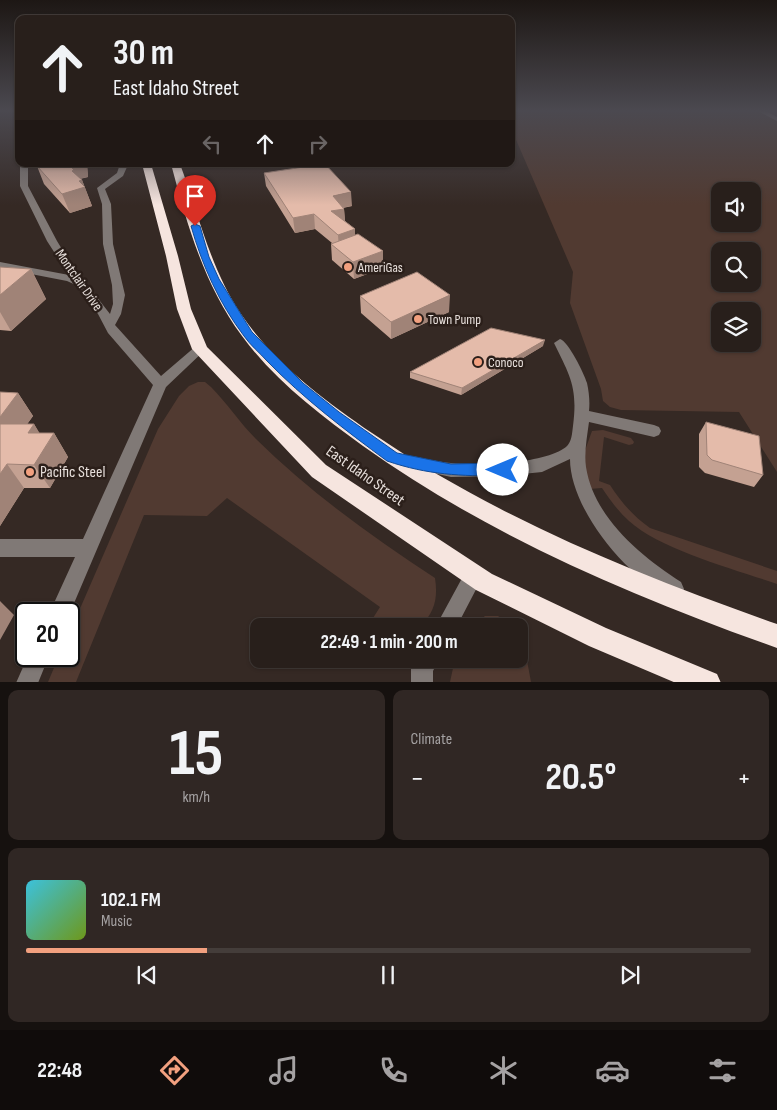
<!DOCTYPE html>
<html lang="en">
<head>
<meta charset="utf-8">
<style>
  :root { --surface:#281f1b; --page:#302724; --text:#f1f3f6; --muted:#a5a2a3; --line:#443d3a; --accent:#f2a07f }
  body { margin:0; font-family:"Sofia Sans Condensed",sans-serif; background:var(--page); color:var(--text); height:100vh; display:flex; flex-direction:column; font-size:19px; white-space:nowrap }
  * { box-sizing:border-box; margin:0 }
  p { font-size:16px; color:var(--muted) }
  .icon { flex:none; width:28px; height:28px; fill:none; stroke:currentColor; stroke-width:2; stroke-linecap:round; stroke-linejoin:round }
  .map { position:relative; height:682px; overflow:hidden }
  .drawer { display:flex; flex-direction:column; gap:8px; padding:8px; background:#16110f; flex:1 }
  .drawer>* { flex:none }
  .guide { position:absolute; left:15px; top:15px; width:500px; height:152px; border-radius:10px; box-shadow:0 1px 4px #0004,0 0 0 1px var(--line); background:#281f1b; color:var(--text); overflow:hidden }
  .controls { position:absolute; left:711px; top:182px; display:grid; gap:10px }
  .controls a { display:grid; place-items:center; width:50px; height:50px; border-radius:10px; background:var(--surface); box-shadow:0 1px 4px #0004,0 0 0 1px var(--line); font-size:25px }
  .speed { position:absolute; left:15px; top:602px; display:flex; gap:10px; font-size:25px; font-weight:700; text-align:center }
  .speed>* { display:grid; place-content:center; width:65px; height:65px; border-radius:50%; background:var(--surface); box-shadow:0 1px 4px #0004,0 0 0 1px var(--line); line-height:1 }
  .speed .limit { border:2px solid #111; border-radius:8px; background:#fff; color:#111 }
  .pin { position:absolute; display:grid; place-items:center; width:42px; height:42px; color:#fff; margin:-51px -21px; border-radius:50% 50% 50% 0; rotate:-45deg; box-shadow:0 0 5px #0007 }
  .pin .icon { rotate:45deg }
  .me { position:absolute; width:55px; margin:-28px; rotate:270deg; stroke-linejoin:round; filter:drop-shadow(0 0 4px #0008) }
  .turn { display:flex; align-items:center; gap:18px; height:105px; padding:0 15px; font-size:22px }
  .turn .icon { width:65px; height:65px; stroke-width:2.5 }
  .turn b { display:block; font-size:35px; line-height:42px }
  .lanes { display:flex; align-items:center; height:48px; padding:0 15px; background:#0003; justify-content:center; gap:25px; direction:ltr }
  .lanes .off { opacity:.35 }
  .big { font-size:38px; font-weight:700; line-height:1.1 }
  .drawer .card { flex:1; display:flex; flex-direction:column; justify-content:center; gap:8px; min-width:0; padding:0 18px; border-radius:10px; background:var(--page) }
  .drawer .dial { align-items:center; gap:0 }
  .dial b { font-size:65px; line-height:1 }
  .song { display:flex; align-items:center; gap:15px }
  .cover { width:60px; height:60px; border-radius:8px; background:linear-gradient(135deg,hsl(190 70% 55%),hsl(80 70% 35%)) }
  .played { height:5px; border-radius:2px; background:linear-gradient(90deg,var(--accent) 25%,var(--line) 25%) }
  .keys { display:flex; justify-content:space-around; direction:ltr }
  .heat { display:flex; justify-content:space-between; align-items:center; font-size:28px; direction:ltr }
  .drawer .tiles { flex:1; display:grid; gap:8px; grid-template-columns:1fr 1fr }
  .card:last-child { grid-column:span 2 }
  .trip { position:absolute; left:250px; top:618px; width:278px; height:50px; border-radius:10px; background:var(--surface); box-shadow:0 1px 4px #0004,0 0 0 1px var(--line); font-weight:700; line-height:50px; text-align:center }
  .tab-bar { display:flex; height:80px; justify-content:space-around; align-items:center; background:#100c0b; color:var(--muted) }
  .tab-bar .icon { width:35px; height:35px }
  .tab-bar .active { color:var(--accent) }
  .tab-bar b { font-size:22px; color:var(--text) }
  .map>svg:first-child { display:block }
  .green { fill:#513a31; fill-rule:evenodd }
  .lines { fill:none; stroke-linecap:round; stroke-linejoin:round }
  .minor { fill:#807976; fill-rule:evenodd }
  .highway { fill:#f6e5df; fill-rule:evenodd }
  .wall { fill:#c4a192 }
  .shaded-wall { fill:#a08377 }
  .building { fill:#e4bbaa; stroke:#a08377 }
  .route { fill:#1a73e8; stroke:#114b97 }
  .poi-dot { fill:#f2a07f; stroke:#2b1f1a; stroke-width:2 }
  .labels { text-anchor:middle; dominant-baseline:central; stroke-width:5; stroke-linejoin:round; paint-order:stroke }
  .poi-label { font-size:14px; fill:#e7dfdb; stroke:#2b1f1a; text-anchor:start }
  .street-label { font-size:14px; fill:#e7dfdb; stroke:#2b1f1a }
  .near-poi-label { font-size:16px; fill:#e7dfdb; stroke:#2b1f1a; text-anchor:start }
  .near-street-label { font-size:16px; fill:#e7dfdb; stroke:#2b1f1a }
</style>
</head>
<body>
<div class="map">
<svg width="777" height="683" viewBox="0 0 777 683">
  <rect width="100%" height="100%" fill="#352924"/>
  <path class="green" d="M511 110H777V472L739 412 621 410 610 407 603 401 601 389 570 303 573 272 511 128ZM720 191H752V224H720ZM720 251H752V284H720ZM720 311H752V344H720Z
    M198 382H205L211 387C227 403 240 423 256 439 310 492 372 537 435 578 438 598 435 611 421 626H368L380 607 227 498 207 516 144 515 76 682H48L59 656H69V634L158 429 179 396 189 386Z
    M603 430 631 438 634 442 633 444 629 445 604 437 599 481 610 485C621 502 633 516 650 528L777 571V584C734 569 661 550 629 521 618 511 610 500 602 488L589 489 583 456 592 431Z
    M485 616H498L513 626H472Z
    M519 634 523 639 531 682H450L455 659H519Z"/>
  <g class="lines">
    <path class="minor" d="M756 110H764L777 117V121Z
      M20 164H28V186L57 241 71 264 110 314 113 304 112 285 103 244 102 204 97 188 117 173 119 167 117 164H125L127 167 123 176 105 189 111 204 113 244 125 295 121 314 115 325 161 376 196 346 200 345 206 349 166 387 69 615 49 614 75 557H0V539H83L153 385 108 333 98 314 78 286 67 281 0 268V262L69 275 47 241 20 186Z
      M560 339C568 341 584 373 587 383 589 392 590 402 589 411L654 425 659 427 661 431 659 435 654 437 589 422C587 437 584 453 586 467 594 518 641 556 681 582L684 589 681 596 674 599C628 580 570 509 570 459L542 472 503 476 451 477 406 467 400 466 398 461 400 456 406 455C421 457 436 462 451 463 477 466 545 464 566 447 572 442 572 433 573 426 578 387 570 376 554 343Z
      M474 567 481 569 483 576 457 626H436L467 569Z
      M28 656H49L38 683H16Z
      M416 659H439L433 671V683H411V669Z"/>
    <path class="highway" d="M142 164H151L178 256 191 309 207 347 326 465 492 574 606 628 717 674 721 683H676L589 646 476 590 312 477 192 349 177 309 166 256Z
      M171 164H180C199 215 210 268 241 314 274 363 324 400 372 433 497 518 635 574 777 624V648C632 596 489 536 363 446 319 414 274 380 242 336 204 285 187 224 171 164Z"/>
  </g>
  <path class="wall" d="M37 164H87L88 177 80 179 82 180 92 206 70 213 44 184 37 166Z
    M264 173 352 206 343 208 344 209 345 221 355 229V235L383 251V268L354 279 332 260 331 244 332 243 315 229 295 233 266 186Z
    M0 267 31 269 46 299 11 331 0 330Z
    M360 296 449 312 391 339 361 313Z
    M543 346 461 395 410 378V372Z
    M0 392 18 393 33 416 27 424H34L39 433H54L68 457 50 488H24L0 526Z
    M706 422 763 475 754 487 705 473 699 467V434Z"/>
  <path class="shaded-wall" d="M67 164H87L88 177 78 179Z
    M82 180 92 206 70 213 62 194 79 181Z
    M351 192 352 206 334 209 333 196Z
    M344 209 345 223 331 211Z
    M314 214 315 229 295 233 293 218Z
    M355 229V244L339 249 338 235Z
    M383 251V268L354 279 353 262Z
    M31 269 46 299 11 331 0 312V295Z
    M450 295 449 312 391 339V322Z
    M545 340 543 346 461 395 462 388Z
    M18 393 33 416 11 447 0 432V417Z
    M34 424 47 445 54 433 68 457 50 488 34 465 28 433Z
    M7 464 24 488 0 526V474Z
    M0 601 14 615 0 640Z"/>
  <path class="building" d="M37 164H68L74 170 72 171 82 180 79 181 85 187 62 194 37 166Z
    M323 164H325L351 192 333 196 344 209 331 211 355 229 338 235 314 214 293 218 264 173Z
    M358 234 383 251 353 262 331 244Z
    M0 267 31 269 0 295Z
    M417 272 450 295 391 322 360 296Z
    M491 328 545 340 462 388 410 372Z
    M0 392 18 393 0 417Z
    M706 422 759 436 763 475 712 460 707 455Z
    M0 424H34L28 433H54L34 465 7 464 0 474Z"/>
  <linearGradient id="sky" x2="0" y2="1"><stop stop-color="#1d1714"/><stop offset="0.54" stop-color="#4b4950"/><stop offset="1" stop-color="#4b4950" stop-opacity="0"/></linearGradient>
  <rect width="777" height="205" fill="url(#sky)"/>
  <path class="route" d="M195 224 200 226 209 257 219 279 252 332 303 383 339 412 397 453 451 464 503 463 508 465 510 470 508 474 503 476C461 476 428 475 387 461 345 430 304 399 267 361 260 353 250 345 244 336 219 303 202 265 191 226Z"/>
  <g class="poi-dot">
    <circle cx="348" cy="267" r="5"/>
    <circle cx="418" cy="319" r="5"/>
    <circle cx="478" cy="362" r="5"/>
    <circle cx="30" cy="472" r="5"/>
  </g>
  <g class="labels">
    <g class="poi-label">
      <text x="358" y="267">AmeriGas</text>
      <text x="428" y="319">Town Pump</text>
      <text x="488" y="362">Conoco</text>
    </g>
    <g class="street-label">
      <text transform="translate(79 280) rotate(55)">Montclair Drive</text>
    </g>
    <g class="near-poi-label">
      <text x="40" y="472">Pacific Steel</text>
    </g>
    <g class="near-street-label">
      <text transform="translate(365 476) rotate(35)">East Idaho Street</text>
    </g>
  </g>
</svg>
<div class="controls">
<a><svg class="icon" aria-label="sound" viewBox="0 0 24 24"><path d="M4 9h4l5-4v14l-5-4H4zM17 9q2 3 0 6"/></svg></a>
<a><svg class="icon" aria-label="search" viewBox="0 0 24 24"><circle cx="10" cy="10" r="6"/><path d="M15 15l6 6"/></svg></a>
<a><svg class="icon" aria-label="layers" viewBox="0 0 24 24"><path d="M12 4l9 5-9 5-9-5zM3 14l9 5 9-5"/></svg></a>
</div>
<div class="speed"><div class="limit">20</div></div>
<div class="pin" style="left:195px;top:226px;background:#d93025"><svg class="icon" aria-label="arrive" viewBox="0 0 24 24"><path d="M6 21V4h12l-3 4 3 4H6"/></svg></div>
<svg class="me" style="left:503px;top:470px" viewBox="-20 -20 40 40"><circle r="19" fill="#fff"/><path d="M0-13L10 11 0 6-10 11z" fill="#1a73e8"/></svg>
<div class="trip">22:49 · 1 min · 200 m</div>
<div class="guide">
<div class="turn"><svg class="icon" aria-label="ahead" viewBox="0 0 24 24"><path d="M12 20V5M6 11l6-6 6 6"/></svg><div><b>30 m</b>East Idaho Street</div></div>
<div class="lanes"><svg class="icon off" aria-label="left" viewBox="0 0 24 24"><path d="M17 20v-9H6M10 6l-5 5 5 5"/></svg><svg class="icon" aria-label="ahead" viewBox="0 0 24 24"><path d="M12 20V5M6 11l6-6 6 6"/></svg><svg class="icon off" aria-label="right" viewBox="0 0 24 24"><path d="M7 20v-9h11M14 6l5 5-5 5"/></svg></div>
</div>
</div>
<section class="drawer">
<div class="tiles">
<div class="card dial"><b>15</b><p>km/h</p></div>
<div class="card"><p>Climate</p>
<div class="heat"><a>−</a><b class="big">20.5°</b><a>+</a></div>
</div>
<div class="card">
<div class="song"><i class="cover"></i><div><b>102.1 FM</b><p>Music</p></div></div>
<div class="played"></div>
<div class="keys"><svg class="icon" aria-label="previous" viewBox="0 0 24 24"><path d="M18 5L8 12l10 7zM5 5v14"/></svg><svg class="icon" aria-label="pause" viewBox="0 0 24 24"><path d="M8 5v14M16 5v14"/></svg><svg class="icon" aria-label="next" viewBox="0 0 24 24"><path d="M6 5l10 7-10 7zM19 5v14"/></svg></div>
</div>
</div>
</section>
<nav class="tab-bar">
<b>22:48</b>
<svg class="icon active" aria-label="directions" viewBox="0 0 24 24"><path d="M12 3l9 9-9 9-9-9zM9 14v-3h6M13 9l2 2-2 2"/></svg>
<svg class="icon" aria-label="music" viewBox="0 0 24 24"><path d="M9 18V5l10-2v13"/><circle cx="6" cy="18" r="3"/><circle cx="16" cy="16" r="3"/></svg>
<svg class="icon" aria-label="phone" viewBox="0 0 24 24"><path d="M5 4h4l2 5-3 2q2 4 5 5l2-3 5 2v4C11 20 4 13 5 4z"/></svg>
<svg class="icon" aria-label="climate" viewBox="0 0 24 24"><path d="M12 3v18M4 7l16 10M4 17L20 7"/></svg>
<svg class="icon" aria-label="car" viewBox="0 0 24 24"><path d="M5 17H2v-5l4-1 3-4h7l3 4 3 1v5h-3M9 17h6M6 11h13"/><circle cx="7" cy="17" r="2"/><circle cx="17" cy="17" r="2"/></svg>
<svg class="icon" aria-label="filters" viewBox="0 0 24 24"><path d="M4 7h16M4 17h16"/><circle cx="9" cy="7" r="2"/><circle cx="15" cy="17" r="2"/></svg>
</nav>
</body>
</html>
